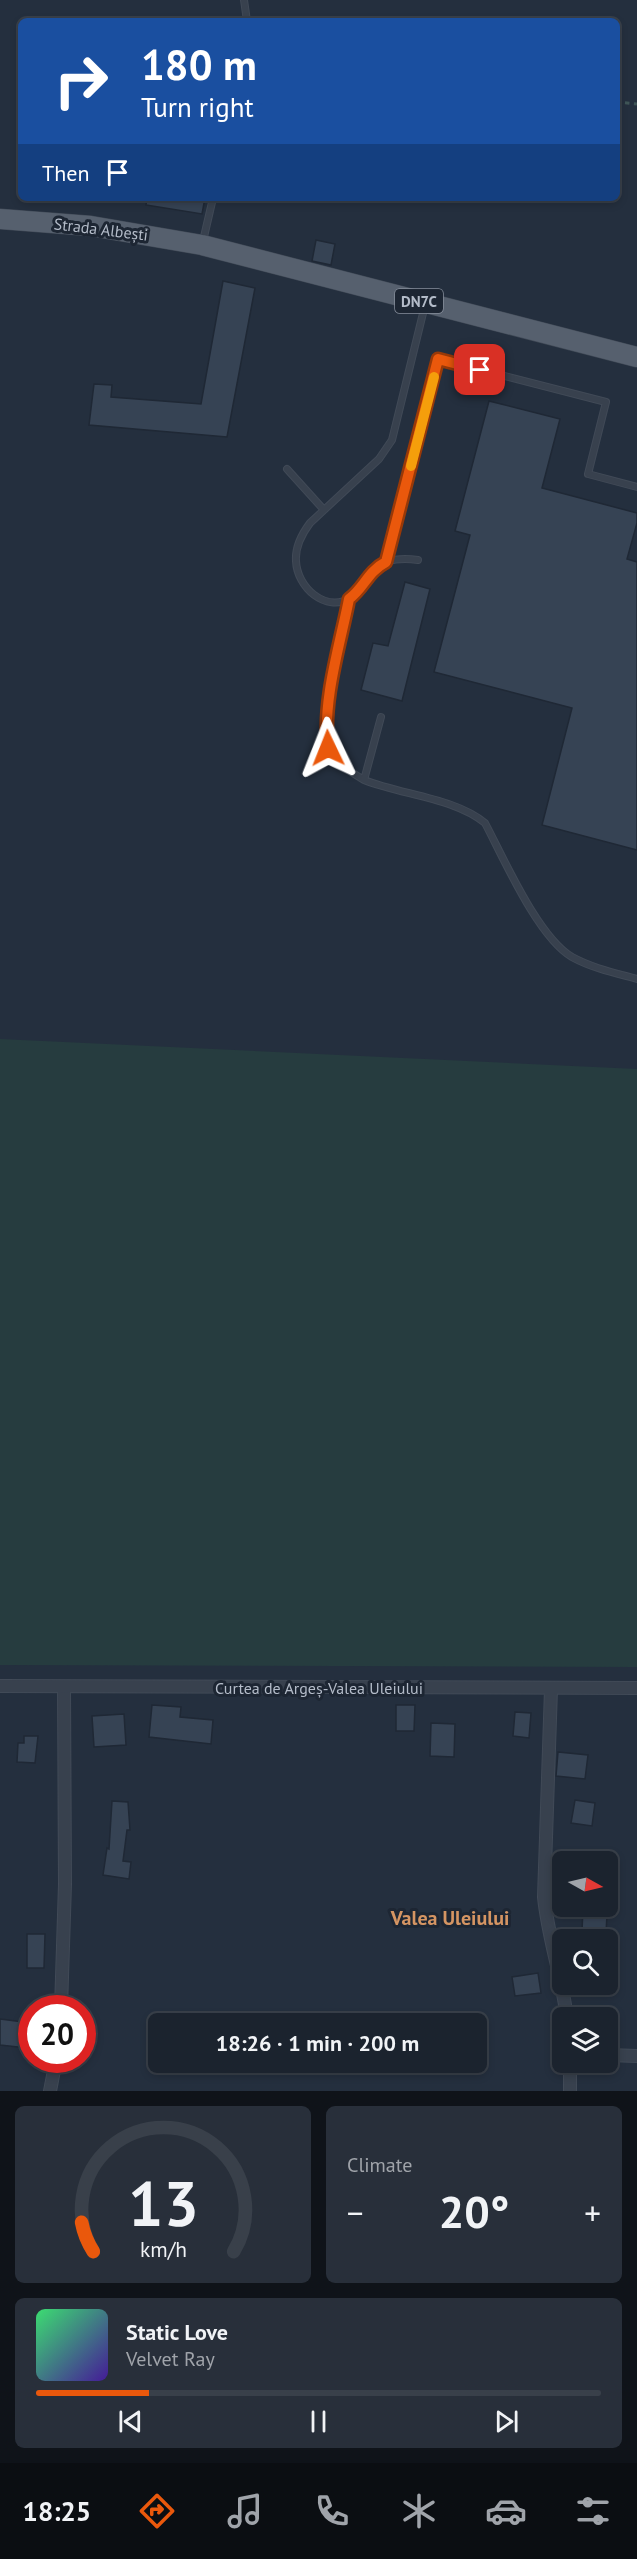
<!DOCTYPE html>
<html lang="en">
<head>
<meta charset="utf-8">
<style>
  :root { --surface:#1b232e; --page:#282f3a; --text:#f1f3f6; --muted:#a0a4aa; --line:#39404a; --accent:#ea580c }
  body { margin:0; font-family:"PT Sans",sans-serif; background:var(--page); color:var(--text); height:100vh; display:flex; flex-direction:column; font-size:22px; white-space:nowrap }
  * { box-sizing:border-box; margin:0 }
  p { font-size:20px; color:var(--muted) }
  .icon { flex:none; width:33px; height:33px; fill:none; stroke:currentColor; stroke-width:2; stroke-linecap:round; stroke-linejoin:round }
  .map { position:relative; height:2091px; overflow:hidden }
  .details { display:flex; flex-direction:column; gap:15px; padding:15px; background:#0f1319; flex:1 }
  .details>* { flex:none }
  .hud { position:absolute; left:18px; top:18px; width:602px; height:183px; border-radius:9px; box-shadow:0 3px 9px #0003,0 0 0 2px var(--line); background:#1a4fa0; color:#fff; overflow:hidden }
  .needle { width:39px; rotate:98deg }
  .buttons { position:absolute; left:552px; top:1851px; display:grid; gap:12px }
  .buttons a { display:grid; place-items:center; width:66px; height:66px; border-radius:9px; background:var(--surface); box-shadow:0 3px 9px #0003,0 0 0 2px var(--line); font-size:30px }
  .speed { position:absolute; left:18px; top:1995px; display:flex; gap:12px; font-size:30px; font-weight:700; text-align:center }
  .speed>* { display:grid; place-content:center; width:78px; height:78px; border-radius:50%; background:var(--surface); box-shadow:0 3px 9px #0003,0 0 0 2px var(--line); line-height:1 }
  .speed .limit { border:9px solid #d22; background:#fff; color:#111 }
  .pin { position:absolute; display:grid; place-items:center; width:51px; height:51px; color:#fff; margin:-26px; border-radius:12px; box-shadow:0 3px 9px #0006 }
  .me { position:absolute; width:66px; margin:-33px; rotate:358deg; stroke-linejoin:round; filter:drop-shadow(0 0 4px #0008) }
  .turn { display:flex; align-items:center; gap:21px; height:126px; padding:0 24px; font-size:27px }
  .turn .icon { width:78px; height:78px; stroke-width:2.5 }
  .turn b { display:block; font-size:42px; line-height:51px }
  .then { display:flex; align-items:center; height:57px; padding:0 24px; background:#0003; gap:12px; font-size:22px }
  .big { font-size:45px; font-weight:700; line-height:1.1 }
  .details .widget { flex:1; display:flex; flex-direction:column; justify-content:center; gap:9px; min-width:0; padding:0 21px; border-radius:9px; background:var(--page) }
  .details .dial { align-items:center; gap:0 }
  .dial svg { height:156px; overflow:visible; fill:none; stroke:var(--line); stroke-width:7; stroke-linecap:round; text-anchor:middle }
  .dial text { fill:var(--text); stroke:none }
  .song { display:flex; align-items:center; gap:18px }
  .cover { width:72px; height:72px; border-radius:9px; background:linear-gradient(135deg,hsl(140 70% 55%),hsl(260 70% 35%)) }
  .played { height:6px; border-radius:3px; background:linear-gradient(90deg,var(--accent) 20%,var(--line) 20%) }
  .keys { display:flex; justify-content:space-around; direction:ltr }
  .heat { display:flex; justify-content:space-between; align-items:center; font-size:33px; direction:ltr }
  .details .tiles { flex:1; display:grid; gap:15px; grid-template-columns:1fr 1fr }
  .widget:last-child { grid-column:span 2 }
  .trip { position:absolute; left:148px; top:2013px; width:339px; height:60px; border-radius:9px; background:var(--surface); box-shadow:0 3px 9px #0003,0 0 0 2px var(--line); font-weight:700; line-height:60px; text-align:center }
  .tab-bar { display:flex; height:96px; justify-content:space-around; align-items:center; background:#0b0e12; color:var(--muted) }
  .tab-bar .icon { width:42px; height:42px }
  .tab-bar .on { color:var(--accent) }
  .tab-bar b { font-size:27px; color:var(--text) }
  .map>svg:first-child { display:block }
  .green { fill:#263c3f }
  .building { fill:#364354; stroke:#1f2835; stroke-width:1.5 }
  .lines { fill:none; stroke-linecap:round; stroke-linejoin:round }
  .lane-casing { stroke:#414a57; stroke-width:8 }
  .street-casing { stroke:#414a57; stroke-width:14 }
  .primary-casing { stroke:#414a57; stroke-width:21 }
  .path { stroke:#3f5557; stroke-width:3; stroke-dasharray:4.5 4.5; stroke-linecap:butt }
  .lane { stroke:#38414e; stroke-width:6 }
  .street { stroke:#38414e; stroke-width:12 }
  .primary { stroke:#56606e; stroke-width:20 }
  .route-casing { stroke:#983908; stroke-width:15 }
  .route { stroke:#ea580c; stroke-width:10 }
  .slow { stroke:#f59e0b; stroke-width:10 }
  .labels { text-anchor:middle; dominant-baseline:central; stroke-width:6; stroke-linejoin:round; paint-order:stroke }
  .shield { fill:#1d2633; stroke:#878f9c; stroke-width:1.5 }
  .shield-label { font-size:15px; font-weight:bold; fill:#b4bcc9 }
  .street-label { font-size:16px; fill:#b4bcc9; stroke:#1d2633 }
  .quarter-label { font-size:20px; font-weight:bold; fill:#d59563; stroke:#1d2633 }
</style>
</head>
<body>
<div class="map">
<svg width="637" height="2091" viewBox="0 0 637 2091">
  <rect width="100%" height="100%" fill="#242f3e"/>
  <path class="green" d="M0 1039 637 1069V1667L0 1665Z"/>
  <path class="building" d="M147 198H205L202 214 146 205Z
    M316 240 335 244 331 265 312 261Z
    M223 281 255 288 227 437 89 425 94 384 112 385 111 397 201 404Z
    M489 401 560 419 542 488 637 513V523L627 559 637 562V850L542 825 572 708 434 672 470 535 455 531Z
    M405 582 430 589 402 701 361 690 373 643 388 646Z
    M152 1705 181 1707 180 1717 213 1720 211 1744 149 1737Z
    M396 1705H415L414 1731H396Z
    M515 1712 531 1713 529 1738 513 1736Z
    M124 1714 126 1745 94 1747 92 1716Z
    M431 1723 455 1724 454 1757 430 1756Z
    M24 1736H38L35 1763 17 1762 18 1743H24Z
    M558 1752 588 1755 585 1779 556 1776Z
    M575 1800 595 1803 592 1826 571 1823Z
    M112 1801 128 1802 130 1830H127L123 1861 131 1862 129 1879 103 1875 107 1848 109 1849Z
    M583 1906H597V1914L607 1915 606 1933 582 1932Z
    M27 1934H45L44 1968H27Z
    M538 1973 541 1993 515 1996 512 1977Z
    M0 2019 31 2023 27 2048 0 2045Z"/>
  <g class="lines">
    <defs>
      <path id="lane" d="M244 0 247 21
        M203 241 213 198
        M287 469 324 510
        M418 560C403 558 386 558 374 569 364 577 362 591 351 598 325 613 297 587 296 561 295 547 301 535 310 523L379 459 392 440 425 305
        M386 562 438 359 606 402 588 474 637 487
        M349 599C343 631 320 719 328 746 333 761 352 773 364 780L381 717
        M364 780C402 795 455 798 485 823 504 859 538 937 572 957 592 968 615 973 637 979"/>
      <path id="street" d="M0 1686 637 1688
        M551 1689 544 1897C548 1938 562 1977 567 2018
        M61 2008 65 1884 64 1687
        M608 2055 637 2056
        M570 2062V2091
        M50 2091 56 2060"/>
      <path id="primary" d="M0 219 91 226 202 245 637 357"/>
    </defs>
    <use href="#lane" class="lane-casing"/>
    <use href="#street" class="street-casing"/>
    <use href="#primary" class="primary-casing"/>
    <path class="path" d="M616 102 637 104"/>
    <use href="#lane" class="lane"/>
    <use href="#street" class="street"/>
    <use href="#primary" class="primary"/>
  </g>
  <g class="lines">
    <defs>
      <path id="route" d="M328 748C322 701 340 645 349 599 365 587 367 572 386 562L438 359 480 370"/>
    </defs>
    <use href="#route" class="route-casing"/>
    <use href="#route" class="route"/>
    <path class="slow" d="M411 466 434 377"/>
  </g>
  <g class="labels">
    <rect class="shield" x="395" y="289" width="48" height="24" rx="4.5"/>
    <g class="shield-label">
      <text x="419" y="301">DN7C</text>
    </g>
    <g class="street-label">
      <text transform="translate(101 229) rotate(7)">Strada Albești</text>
      <text x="319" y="1688">Curtea de Argeș-Valea Uleiului</text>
    </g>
    <g class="quarter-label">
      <text x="450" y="1918">Valea Uleiului</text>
    </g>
  </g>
</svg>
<div class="buttons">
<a><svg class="needle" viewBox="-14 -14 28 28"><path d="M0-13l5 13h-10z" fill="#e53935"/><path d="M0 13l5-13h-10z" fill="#a0a4aa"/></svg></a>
<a><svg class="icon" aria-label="search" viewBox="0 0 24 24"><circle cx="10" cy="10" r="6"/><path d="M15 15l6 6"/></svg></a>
<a><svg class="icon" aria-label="layers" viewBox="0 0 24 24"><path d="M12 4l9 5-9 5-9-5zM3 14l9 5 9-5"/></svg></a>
</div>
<div class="speed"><div class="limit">20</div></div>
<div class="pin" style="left:480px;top:370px;background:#d93025"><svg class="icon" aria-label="arrive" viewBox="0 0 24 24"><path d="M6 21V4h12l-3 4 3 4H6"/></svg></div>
<svg class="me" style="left:328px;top:748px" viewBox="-20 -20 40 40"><path d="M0-17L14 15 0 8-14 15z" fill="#ea580c" stroke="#fff" stroke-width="4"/></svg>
<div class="trip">18:26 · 1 min · 200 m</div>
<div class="hud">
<div class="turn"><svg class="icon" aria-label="right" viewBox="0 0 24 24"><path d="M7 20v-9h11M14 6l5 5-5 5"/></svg><div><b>180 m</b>Turn right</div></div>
<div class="then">Then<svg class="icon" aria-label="arrive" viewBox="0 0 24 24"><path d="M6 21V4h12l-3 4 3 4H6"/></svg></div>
</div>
</div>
<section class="details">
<div class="tiles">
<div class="widget dial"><svg viewBox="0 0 100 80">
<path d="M14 69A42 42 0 1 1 86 69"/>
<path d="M14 69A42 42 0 0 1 8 54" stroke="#ea580c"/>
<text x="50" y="56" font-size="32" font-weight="700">13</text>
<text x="50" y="72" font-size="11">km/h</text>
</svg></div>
<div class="widget"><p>Climate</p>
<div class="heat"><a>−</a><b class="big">20°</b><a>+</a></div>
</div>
<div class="widget">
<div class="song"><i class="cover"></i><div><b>Static Love</b><p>Velvet Ray</p></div></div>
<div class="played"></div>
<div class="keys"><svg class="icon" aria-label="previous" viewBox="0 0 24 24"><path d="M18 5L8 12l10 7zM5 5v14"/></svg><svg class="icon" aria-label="pause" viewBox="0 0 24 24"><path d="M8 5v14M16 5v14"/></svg><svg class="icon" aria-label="next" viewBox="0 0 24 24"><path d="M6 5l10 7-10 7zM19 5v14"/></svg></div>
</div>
</div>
</section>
<nav class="tab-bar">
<b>18:25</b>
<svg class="icon on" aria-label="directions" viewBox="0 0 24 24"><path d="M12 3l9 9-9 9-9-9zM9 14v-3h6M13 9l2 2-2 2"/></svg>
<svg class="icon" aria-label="music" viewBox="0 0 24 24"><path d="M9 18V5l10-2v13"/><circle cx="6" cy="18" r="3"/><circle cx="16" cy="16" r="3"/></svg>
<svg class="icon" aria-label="phone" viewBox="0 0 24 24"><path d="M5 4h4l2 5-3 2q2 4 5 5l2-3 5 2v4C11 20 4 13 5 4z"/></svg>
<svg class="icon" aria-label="climate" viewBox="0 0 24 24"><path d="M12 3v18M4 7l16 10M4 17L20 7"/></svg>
<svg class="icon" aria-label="car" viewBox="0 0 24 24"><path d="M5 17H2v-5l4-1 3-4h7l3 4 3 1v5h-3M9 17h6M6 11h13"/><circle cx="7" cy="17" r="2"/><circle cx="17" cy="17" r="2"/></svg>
<svg class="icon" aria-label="filters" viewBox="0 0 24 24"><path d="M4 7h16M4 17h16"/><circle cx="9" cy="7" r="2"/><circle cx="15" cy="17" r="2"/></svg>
</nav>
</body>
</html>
